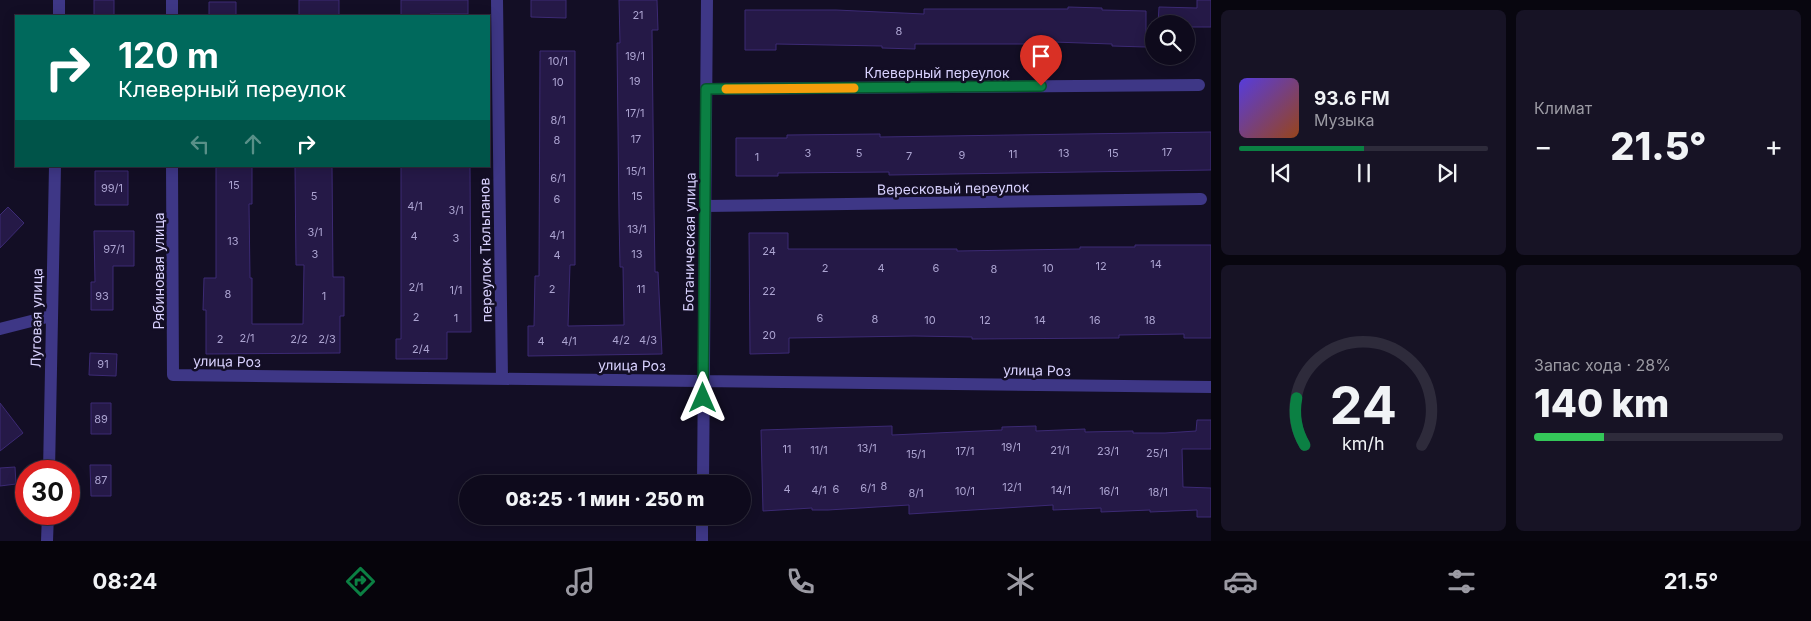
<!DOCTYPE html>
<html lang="ru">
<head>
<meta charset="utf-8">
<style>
  :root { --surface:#0e0a1c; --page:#171325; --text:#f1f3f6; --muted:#9b9aa3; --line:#2e2b3b; --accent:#0b8043 }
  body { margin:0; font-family:Inter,sans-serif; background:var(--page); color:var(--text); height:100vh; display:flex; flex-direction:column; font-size:19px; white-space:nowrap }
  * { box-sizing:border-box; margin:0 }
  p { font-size:16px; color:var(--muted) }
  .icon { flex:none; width:28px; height:28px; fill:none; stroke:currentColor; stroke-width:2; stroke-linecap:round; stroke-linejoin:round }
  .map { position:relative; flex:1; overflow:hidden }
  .drawer { display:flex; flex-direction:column; gap:10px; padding:10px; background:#08060f; width:600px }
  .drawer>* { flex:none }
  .hud { position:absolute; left:15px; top:15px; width:475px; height:152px; border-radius:0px; box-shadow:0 2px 12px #0003,0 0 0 1px var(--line); background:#00695c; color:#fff; overflow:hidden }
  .buttons { position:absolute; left:1145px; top:15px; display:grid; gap:10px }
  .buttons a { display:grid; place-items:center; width:50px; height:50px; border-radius:50%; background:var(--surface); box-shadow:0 2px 12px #0003,0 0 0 1px var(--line); font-size:25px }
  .speed { position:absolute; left:15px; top:460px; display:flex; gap:10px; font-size:25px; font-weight:700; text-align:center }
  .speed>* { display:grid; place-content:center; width:65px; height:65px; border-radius:50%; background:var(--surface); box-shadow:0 2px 12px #0003,0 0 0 1px var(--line); line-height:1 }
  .speed .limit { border:8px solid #d22; background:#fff; color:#111 }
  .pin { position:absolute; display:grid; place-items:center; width:42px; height:42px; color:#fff; margin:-51px -21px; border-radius:50% 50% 50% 0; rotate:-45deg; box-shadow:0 0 5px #0007 }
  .pin .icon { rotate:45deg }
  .me { position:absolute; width:55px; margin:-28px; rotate:0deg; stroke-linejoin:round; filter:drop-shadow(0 0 4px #0008) }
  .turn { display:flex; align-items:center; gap:18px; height:105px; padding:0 20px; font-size:22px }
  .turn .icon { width:65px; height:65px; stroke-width:2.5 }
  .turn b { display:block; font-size:35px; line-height:42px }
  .lanes { display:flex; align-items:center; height:48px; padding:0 20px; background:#0003; justify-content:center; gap:25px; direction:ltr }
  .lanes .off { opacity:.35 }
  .big { font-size:38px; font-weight:800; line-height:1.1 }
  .drawer .card { flex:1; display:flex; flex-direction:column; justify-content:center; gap:8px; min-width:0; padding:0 18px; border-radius:8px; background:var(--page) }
  .drawer .dial { align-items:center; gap:0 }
  .dial svg { height:130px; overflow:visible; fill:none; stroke:var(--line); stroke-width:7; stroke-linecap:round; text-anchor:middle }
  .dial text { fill:var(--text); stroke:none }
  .song { display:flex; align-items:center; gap:15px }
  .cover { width:60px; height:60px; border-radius:8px; background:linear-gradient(135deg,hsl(250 70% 55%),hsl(20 70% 35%)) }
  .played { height:5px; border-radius:2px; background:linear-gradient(90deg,var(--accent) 50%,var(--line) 50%) }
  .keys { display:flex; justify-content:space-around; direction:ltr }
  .heat { display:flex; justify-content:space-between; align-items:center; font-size:28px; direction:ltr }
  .charge { height:8px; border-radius:4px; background:linear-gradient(90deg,#34c759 28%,var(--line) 0) }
  .drawer .tiles { flex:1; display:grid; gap:10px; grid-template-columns:repeat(2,1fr) }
  .trip { position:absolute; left:459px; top:475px; width:292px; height:50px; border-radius:25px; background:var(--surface); box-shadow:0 2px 12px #0003,0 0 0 1px var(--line); font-weight:800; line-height:50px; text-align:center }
  .dock { display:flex; height:80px; justify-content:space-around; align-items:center; background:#06040b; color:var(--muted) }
  .dock .icon { width:35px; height:35px }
  .dock .current { color:var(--accent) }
  .dock b { font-size:22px; color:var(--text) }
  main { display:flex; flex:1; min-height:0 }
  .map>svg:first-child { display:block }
  .building { fill:#251947; stroke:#3c2a74 }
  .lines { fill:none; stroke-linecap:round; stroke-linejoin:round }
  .street { stroke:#3e3786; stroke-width:12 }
  .route-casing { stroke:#07532c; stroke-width:12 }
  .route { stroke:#0b8043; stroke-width:9 }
  .slow { stroke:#f59e0b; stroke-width:9 }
  .labels { text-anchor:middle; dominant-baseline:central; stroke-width:5; stroke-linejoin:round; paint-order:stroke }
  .number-label { font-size:11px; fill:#aca4d1 }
  .street-label { font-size:14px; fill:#d9d2ff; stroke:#130e25 }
</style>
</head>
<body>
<main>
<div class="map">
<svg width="1211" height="541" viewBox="0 0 1211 541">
  <rect width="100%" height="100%" fill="#130e25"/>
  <path class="building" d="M94 0H114V16H94Z
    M299 0H339V16H299Z
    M401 0H468V14H430V16H401Z
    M531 0H566V18L531 17Z
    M619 0H657L658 30H652L654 208 655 272H658L662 354 528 356V326H534L535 276H539L540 51H575V265H570L568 326 624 325 623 267H620L619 217 617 43H620Z
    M1197 0H1211V27H1186V24H1158L1159 7 1197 8Z
    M209 2H236V16H209Z
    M1068 7 1102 8V10L1146 11V47L1112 46V44L1053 42V44H915V49L882 48V46L776 44V50H745V10H836L924 14V9H1068Z
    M1211 132V170L889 175V172L778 173V176H736V138H787V135L880 134V137Z
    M216 166H252V204H249L250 278H252V324H303L304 265H296L295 166H332L333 277H344V316H340V353L206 354V310H203L204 278H216Z
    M401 166H470L471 332H447V359H396V339H401Z
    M95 171H128V205H95Z
    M8 207 24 223 0 248V215Z
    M94 231H134V266H113V310H91V282H95Z
    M749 233H788V249H957V251L1080 249V247H1135V245H1211V338H1184V334L1119 335V338L972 339V337L914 336 789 338V353L750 354Z
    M90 353 117 354 116 376 89 375Z
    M0 403 23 433 0 451Z
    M91 403H111V434H91Z
    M1197 420H1211V449H1182L1183 487 1211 488V517H1197V510L1150 512V510L1101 512V508L1053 510V505L909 514V505L828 510H812V508L763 511 761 430 892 426V435L1002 430V427L1036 426V431L1085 429V432L1133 431V433H1165L1196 431Z
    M90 465H111V496H91Z
    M15 467 16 484 0 486V468Z"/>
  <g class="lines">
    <path class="street" d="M172 0V16
      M497 0 502 379
      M59 16V0
      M706 89 1199 85
      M172 166 173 375 1211 387
      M705 206 1201 199
      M0 329 51 316
      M49 471 55 166
      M703 484 707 0
      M47 541 48 514
      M702 541V516"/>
  </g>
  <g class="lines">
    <defs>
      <path id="route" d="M703 398 706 89 1041 86"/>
    </defs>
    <use href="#route" class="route-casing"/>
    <use href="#route" class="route"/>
    <path class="slow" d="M726 89 854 88"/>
  </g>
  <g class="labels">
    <g class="number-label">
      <text x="638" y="15">21</text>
      <text x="899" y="31">8</text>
      <text x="635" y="56">19/1</text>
      <text x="558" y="61">10/1</text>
      <text x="635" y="81">19</text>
      <text x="558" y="82">10</text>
      <text x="635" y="113">17/1</text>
      <text x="558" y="120">8/1</text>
      <text x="636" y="139">17</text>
      <text x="557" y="140">8</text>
      <text x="1167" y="152">17</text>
      <text x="808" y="153">3</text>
      <text x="859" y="153">5</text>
      <text x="1064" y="153">13</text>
      <text x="1113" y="153">15</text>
      <text x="1013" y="154">11</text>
      <text x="962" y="155">9</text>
      <text x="909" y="156">7</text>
      <text x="757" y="157">1</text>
      <text x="636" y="171">15/1</text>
      <text x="558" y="178">6/1</text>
      <text x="234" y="185">15</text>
      <text x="112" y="188">99/1</text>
      <text x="314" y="196">5</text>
      <text x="637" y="196">15</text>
      <text x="557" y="199">6</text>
      <text x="415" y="206">4/1</text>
      <text x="456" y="210">3/1</text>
      <text x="637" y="229">13/1</text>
      <text x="315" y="232">3/1</text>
      <text x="557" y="235">4/1</text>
      <text x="414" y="236">4</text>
      <text x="456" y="238">3</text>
      <text x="233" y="241">13</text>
      <text x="114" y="249">97/1</text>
      <text x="769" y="251">24</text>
      <text x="315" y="254">3</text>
      <text x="637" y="254">13</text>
      <text x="557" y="255">4</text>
      <text x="1156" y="264">14</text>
      <text x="1101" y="266">12</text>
      <text x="825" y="268">2</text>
      <text x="881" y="268">4</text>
      <text x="936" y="268">6</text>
      <text x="1048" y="268">10</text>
      <text x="994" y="269">8</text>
      <text x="416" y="287">2/1</text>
      <text x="552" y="289">2</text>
      <text x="641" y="289">11</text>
      <text x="456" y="290">1/1</text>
      <text x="769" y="291">22</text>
      <text x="228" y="294">8</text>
      <text x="102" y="296">93</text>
      <text x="324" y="296">1</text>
      <text x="416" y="317">2</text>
      <text x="456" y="318">1</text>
      <text x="820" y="318">6</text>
      <text x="875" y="319">8</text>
      <text x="930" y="320">10</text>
      <text x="985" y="320">12</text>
      <text x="1040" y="320">14</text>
      <text x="1095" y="320">16</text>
      <text x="1150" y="320">18</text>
      <text x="769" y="335">20</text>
      <text x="247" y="338">2/1</text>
      <text x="220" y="339">2</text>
      <text x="299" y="339">2/2</text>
      <text x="327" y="339">2/3</text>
      <text x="621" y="340">4/2</text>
      <text x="648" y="340">4/3</text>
      <text x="541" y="341">4</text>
      <text x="569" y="341">4/1</text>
      <text x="421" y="349">2/4</text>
      <text x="103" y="364">91</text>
      <text x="101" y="419">89</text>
      <text x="1011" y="447">19/1</text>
      <text x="867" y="448">13/1</text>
      <text x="787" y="449">11</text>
      <text x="819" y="450">11/1</text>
      <text x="1060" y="450">21/1</text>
      <text x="965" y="451">17/1</text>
      <text x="1108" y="451">23/1</text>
      <text x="1157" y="453">25/1</text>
      <text x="916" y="454">15/1</text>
      <text x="101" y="480">87</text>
      <text x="884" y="486">8</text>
      <text x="1012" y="487">12/1</text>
      <text x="868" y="488">6/1</text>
      <text x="787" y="489">4</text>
      <text x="836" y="489">6</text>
      <text x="819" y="490">4/1</text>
      <text x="1061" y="490">14/1</text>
      <text x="965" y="491">10/1</text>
      <text x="1109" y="491">16/1</text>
      <text x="1158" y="492">18/1</text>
      <text x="916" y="493">8/1</text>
    </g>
    <g class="street-label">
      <text x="937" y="72">Клеверный переулок</text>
      <text transform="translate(953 188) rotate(-1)">Вересковый переулок</text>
      <text transform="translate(689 242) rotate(-89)">Ботаническая улица</text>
      <text transform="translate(485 250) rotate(-91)">переулок Тюльпанов</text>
      <text transform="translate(158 271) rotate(-90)">Рябиновая улица</text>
      <text transform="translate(36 318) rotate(-89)">Луговая улица</text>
      <text transform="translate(227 361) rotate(1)">улица Роз</text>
      <text transform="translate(632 365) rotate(1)">улица Роз</text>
      <text transform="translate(1037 370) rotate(1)">улица Роз</text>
    </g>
  </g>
</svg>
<div class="buttons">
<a><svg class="icon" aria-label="search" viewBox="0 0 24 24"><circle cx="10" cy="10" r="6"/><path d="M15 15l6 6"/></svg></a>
</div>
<div class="speed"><div class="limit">30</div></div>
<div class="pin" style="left:1041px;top:86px;background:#d93025"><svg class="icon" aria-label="arrive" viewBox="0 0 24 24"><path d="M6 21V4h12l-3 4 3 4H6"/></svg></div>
<svg class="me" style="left:703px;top:398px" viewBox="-20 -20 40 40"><path d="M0-17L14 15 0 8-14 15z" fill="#0b8043" stroke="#fff" stroke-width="4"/></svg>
<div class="trip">08:25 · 1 мин · 250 m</div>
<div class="hud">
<div class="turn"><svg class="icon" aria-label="right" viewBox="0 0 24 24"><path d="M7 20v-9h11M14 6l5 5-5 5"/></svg><div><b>120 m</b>Клеверный переулок</div></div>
<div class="lanes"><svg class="icon off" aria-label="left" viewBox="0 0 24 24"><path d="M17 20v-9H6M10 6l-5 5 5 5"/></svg><svg class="icon off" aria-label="ahead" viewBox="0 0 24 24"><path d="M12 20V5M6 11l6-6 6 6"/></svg><svg class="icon" aria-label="right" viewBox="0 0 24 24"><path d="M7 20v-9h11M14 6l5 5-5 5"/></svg></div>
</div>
</div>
<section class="drawer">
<div class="tiles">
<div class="card">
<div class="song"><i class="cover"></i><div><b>93.6 FM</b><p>Музыка</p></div></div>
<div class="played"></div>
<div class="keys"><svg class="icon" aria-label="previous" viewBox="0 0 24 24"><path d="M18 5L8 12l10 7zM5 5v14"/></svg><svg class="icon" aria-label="pause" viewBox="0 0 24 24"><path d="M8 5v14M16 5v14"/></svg><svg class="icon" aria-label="next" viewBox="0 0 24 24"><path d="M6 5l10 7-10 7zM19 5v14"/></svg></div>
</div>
<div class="card"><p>Климат</p>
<div class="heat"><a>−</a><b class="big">21.5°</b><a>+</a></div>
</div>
<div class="card dial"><svg viewBox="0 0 100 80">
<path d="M14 69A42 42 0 1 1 86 69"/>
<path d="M14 69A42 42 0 0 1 9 40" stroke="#0b8043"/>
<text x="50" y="56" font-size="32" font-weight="700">24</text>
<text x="50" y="72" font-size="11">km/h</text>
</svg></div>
<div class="card"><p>Запас хода · 28%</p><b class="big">140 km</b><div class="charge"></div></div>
</div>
</section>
</main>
<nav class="dock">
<b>08:24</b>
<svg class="icon current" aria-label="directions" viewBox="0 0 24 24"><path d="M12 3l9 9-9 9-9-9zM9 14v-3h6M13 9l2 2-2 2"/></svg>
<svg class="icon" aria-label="music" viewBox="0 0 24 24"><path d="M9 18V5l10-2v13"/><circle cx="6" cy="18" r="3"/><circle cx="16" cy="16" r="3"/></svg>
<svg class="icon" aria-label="phone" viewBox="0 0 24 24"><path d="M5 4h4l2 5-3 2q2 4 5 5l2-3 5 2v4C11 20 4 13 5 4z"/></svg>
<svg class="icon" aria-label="climate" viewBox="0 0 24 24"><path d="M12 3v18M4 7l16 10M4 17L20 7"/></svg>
<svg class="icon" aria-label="car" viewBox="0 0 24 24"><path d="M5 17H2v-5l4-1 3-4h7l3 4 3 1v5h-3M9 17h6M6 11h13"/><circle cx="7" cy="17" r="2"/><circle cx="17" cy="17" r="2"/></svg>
<svg class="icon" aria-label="filters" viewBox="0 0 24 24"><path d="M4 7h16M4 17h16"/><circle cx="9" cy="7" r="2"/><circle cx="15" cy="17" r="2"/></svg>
<b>21.5°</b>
</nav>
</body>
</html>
